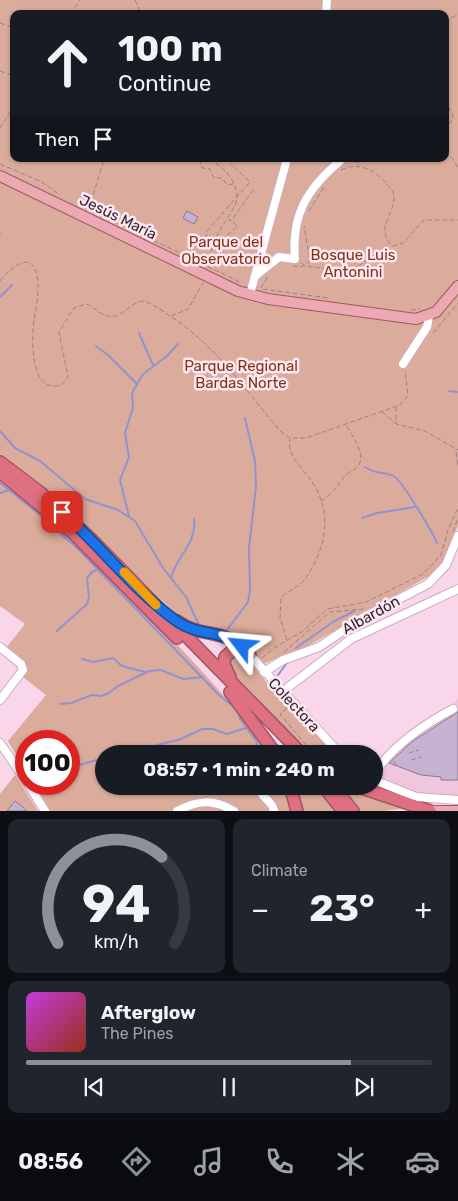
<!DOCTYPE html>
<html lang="en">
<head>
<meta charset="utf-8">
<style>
  :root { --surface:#171b24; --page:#20242c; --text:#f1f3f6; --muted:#9ea1a6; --line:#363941; --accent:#8c9099 }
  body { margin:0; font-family:Rubik,sans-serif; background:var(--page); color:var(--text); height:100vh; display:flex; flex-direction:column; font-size:19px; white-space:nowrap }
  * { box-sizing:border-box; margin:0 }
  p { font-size:16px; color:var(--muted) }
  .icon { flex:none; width:28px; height:28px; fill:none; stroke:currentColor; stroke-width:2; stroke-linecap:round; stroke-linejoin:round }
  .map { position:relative; height:811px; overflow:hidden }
  .side { display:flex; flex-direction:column; gap:8px; padding:8px; background:#0d0f14; flex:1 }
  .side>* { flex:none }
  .banner { position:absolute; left:10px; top:10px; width:439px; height:152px; border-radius:10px; box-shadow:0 1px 4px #0004; background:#171b24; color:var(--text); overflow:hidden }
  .speed { position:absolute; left:15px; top:730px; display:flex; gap:10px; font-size:25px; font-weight:700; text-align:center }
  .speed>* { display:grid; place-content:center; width:65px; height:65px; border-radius:50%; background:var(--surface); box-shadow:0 1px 4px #0004; line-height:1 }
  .speed .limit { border:8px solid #d22; background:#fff; color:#111 }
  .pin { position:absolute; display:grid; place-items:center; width:42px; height:42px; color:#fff; margin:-21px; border-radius:10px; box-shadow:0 2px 8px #0006 }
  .me { position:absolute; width:55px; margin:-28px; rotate:299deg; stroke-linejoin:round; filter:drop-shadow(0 0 4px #0008) }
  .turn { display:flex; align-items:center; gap:18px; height:105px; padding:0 25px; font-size:22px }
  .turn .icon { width:65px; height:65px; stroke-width:2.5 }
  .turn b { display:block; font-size:35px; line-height:42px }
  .then { display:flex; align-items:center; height:48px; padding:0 25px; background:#0003; gap:10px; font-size:19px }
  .big { font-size:38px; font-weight:700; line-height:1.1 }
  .side .tile { flex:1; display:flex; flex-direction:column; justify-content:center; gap:8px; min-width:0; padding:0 18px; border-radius:10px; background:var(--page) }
  .side .dial { align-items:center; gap:0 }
  .dial svg { height:130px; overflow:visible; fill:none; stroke:var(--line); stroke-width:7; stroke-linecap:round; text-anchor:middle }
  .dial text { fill:var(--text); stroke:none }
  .song { display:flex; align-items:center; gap:15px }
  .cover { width:60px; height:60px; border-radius:8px; background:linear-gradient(135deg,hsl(290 70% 55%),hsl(10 70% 35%)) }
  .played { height:5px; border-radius:2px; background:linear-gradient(90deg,var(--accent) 80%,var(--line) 80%) }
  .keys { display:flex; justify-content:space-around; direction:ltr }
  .heat { display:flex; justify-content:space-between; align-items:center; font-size:28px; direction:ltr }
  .side .tiles { flex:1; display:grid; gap:8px; grid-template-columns:1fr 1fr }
  .tile:last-child { grid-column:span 2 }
  .trip { position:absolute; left:95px; top:745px; width:288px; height:50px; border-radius:25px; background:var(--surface); box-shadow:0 1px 4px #0004; font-weight:700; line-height:50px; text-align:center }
  .dock { display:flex; height:80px; justify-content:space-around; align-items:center; background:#090b0e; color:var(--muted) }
  .dock .icon { width:35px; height:35px }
  .dock .selected { color:var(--accent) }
  .dock b { font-size:22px; color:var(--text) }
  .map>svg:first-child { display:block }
  .built { fill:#f0c6de }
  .green { fill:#dbac9b; fill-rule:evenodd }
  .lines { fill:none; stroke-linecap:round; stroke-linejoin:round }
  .stream { stroke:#9392d0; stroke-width:2 }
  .building { fill:#c6b3d1; stroke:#8a7794 }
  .minor-casing { stroke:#cdabbf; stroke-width:10 }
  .major-casing { stroke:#a25663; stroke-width:12 }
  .highway-casing { stroke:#a25663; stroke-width:14 }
  .path { stroke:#9a818f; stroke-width:1; stroke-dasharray:5 2.5; stroke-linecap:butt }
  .minor { stroke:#fff; stroke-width:8 }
  .major { stroke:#eca9b3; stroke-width:10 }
  .highway { stroke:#df7081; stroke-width:11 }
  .path-bridge { stroke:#9a818f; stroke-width:1; stroke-dasharray:5 2.5; stroke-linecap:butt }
  .route-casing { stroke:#114b97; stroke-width:12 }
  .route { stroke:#1a73e8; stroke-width:9 }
  .slow { stroke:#f59e0b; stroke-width:9 }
  .labels { text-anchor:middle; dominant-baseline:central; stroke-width:5; stroke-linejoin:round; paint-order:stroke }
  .street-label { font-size:15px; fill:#32252c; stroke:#fee8f5 }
  .park-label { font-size:15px; fill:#84330f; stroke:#fee8f5 }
</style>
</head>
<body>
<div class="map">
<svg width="458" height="811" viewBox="0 0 458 811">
  <rect width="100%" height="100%" fill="#fad6eb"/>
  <path class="built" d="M458 699V796L416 793 382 780 380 774 389 763 382 755Z"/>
  <path class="green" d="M0 0H458V526L438 571 392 597 390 601 361 613 336 632H332L306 647 263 664 250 651 188 626 66 507 0 454ZM14 14H445V159H14Z
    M0 479C100 561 192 654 273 754H104V786H289L295 811H50L33 784H69V741H26V772L8 741 46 695 23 677 27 670 23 662 6 648 25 624 0 606Z
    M233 655 247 658 277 695 290 705 328 746 330 754H315L282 727 233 678 229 672 230 659Z
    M15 775 38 811H27L15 801 7 811H0V794Z
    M292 786H317L337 811H299Z
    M338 786H349L414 807 384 811H359Z"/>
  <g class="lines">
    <path class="stream" d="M0 297 12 285
      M139 333 153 365
      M96 346 108 355 136 383
      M449 391 458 392
      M0 431 15 448 40 461 85 499 118 510 135 521 163 568 186 597 199 625
      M365 467C379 476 386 471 395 477 402 481 433 533 437 543
      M0 483 39 514 79 550 220 696 238 710 240 719 257 742 256 754
      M0 493 9 490
      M129 516 120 480 129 457 125 433 133 408 132 393 143 374 167 356 178 344
      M362 518 377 513 415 507
      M171 578C177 555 197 544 194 519
      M227 630 248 602 250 591 249 548 256 486 255 461 245 418
      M57 631 87 604 89 597 87 578 92 572 98 569
      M296 648 333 622 354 611
      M82 659 93 662 113 658 122 666 145 672
      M278 675 287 663
      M60 704 71 703 92 695 101 696 109 693 118 686 149 671 161 670 183 679 203 677
      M137 754 157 745 181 739 202 729H213L227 734 246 728
      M69 768 104 758
      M268 786 269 795"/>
  </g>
  <path class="building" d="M187 211 198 217 194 224 183 218Z
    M458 712V780H441V777L421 775 389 763 413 741Z
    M15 801 19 804 27 811H7Z"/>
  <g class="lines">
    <defs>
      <path id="minor" d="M326 14 327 0
        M255 276 279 257 295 259C291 215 307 189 340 161
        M250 294 287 159
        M403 364 427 327 429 316
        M0 647 21 664 23 670 0 700
        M250 655 340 754
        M264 672 283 660 319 647 364 617 428 584 446 565 458 536
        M282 692 351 639 458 589
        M0 743 26 781
        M374 774C393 745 423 725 453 709
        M374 780 416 797 458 800
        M28 784 45 811
        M260 789C261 798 273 801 274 811
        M177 811C198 800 213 799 234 811"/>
      <path id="major" d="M0 176 238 291 268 299 416 319 436 312 458 286
        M422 811H458"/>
      <path id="highway" d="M0 462 41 493 89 537 302 754
        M0 472 72 532 177 638
        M177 621C204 640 223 625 250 655
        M230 677 224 664 225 657 234 649 246 653
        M230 692 276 754
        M290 786 297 811
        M323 786 343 811
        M333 786 353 811
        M356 786 430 811"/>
    </defs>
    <use href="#minor" class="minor-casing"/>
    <use href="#major" class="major-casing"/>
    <use href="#highway" class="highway-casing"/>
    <path class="path" d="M135 0 141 14
      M71 14 80 0
      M445 22 458 14
      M0 23 14 28
      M0 71 14 76
      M445 100 453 116 451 122 445 126
      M0 128 14 106
      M445 152 454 160 458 169
      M200 159 202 168 210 169 214 178H222L227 185 233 184
      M346 161 359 162 358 165
      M0 164 42 182 60 195
      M341 170C362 159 382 175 393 192 399 212 372 228 393 246L403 243 424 220H458
      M86 208 242 283
      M89 209 104 159
      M309 211 324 187
      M228 219 231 221 254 189
      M0 233V235
      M207 239 206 232 250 182 231 164
      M222 240 238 226 231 221
      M301 263 305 266 350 272 389 244
      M207 266C210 256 212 245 217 236 222 225 230 216 235 205 243 187 224 165 208 159
      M293 266 302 267 310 261 304 226
      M0 281C8 272 16 262 29 262 46 273 34 312 33 329 32 347 32 394 61 385L68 377 59 332 74 308 86 304C94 307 99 314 107 316 122 320 130 302 143 301 154 304 164 312 173 318 220 350 245 390 281 432L290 438H306L400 405 408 396 405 370
      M261 288 268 276
      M263 289 328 298
      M411 310 420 309
      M171 316 188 309 203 283
      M433 333 458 303
      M396 407V424L425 431 458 450
      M382 412 395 423
      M456 452 458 467
      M321 501C332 494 336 489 343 478 347 472 354 471 358 466 367 455 352 436 347 426
      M453 532 458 518
      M287 640 280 618 281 598C287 591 299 588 305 579 325 551 333 516 314 485 306 471 286 457 290 439
      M284 652 330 612 364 609
      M262 658 274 648 303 631 327 609 366 602 423 574 441 555 448 530 458 508
      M287 708 280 714 307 746
      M409 753 419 750
      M411 760 421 757
      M393 761 397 765"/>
    <use href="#minor" class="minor"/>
    <use href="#major" class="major"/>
    <use href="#highway" class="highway"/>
    <path class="path-bridge" d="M298 754 307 746"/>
  </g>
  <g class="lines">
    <defs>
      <path id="route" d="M62 512C102 547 135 592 178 622 198 636 223 630 242 646"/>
    </defs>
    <use href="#route" class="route-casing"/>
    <use href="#route" class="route"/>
    <path class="slow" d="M124 572 156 605"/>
  </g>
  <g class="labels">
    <g class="street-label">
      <text transform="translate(118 217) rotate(26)">Jesús María</text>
      <text transform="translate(371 615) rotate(-29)">Albardón</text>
      <text transform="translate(294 705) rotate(47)">Colectora</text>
    </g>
    <g class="park-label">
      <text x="226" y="242">Parque del<tspan x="226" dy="17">Observatorio</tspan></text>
      <text x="353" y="255">Bosque Luis<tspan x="353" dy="17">Antonini</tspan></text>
      <text x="241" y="366">Parque Regional<tspan x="241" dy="17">Bardas Norte</tspan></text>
    </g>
  </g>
</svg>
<div class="speed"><div class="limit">100</div></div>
<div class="pin" style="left:62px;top:512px;background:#d93025"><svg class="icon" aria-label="arrive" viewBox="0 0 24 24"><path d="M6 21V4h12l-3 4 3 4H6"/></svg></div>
<svg class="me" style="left:242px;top:646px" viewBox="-20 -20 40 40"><path d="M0-17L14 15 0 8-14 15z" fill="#1a73e8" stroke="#fff" stroke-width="4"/></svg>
<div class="trip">08:57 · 1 min · 240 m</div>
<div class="banner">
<div class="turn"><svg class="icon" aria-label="ahead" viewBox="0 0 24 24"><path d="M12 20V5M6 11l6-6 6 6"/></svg><div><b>100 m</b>Continue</div></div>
<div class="then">Then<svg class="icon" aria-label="arrive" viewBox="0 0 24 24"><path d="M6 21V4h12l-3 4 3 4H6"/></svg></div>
</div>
</div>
<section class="side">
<div class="tiles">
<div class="tile dial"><svg viewBox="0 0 100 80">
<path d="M14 69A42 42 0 1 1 86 69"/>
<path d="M14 69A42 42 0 0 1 78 16" stroke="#8c9099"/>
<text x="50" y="56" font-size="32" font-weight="700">94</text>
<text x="50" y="72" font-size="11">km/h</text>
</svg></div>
<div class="tile"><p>Climate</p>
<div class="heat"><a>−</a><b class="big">23°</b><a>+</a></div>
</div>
<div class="tile">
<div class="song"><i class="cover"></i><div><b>Afterglow</b><p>The Pines</p></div></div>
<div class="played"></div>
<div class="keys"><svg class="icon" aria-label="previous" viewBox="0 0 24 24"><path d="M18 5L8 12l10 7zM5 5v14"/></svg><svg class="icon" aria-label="pause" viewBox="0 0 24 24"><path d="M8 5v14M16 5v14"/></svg><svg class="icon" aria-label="next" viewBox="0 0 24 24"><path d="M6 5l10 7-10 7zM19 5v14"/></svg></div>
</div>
</div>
</section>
<nav class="dock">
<b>08:56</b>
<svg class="icon selected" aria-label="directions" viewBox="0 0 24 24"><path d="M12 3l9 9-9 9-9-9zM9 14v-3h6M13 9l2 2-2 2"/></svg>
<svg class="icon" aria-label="music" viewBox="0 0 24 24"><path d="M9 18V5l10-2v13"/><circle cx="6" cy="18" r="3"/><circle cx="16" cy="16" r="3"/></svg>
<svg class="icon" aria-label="phone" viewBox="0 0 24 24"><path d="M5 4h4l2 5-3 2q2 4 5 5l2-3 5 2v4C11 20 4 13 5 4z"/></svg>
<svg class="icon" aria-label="climate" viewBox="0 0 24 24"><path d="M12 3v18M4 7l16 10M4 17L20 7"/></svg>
<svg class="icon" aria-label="car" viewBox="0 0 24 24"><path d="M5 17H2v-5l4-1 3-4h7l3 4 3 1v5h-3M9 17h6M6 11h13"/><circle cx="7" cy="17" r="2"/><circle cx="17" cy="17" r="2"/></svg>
</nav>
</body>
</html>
